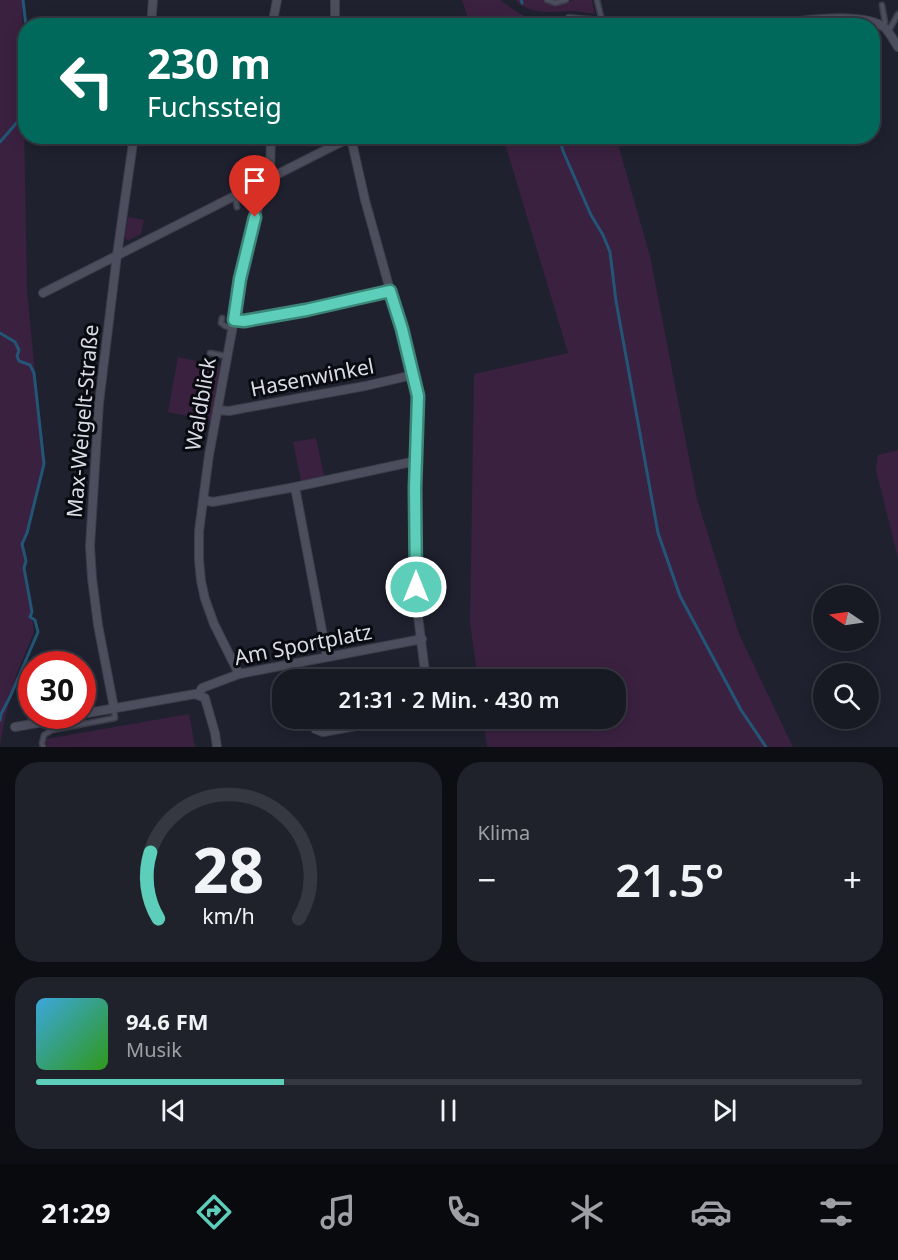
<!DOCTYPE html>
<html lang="de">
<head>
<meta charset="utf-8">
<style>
  :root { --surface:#171923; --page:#20222b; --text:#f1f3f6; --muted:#9ea0a6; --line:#363841; --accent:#5dceb9 }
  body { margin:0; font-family:"Noto Sans",sans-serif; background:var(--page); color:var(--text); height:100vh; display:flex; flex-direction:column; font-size:22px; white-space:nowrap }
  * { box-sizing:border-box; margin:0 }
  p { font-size:20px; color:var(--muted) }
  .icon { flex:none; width:33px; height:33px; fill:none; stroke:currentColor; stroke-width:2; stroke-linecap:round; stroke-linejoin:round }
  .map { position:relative; height:747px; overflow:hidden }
  .panel { display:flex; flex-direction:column; gap:15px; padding:15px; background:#0d0e13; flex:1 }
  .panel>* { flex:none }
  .guide { position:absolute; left:18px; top:18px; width:862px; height:126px; border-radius:24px; box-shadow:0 3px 15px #0003,0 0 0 2px var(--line); background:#00695c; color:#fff; overflow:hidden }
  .needle { width:39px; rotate:283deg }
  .controls { position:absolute; left:813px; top:585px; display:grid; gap:12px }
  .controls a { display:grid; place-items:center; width:66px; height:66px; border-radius:50%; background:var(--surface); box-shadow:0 3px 15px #0003,0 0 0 2px var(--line); font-size:30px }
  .speed { position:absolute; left:18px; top:651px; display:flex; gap:12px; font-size:30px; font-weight:700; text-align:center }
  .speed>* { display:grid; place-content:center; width:78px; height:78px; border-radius:50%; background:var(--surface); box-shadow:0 3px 15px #0003,0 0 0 2px var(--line); line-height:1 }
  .speed .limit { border:9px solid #d22; background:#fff; color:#111 }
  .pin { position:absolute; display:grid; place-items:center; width:51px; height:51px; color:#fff; margin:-62px -26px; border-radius:50% 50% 50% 0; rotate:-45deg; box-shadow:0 0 6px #0007 }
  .pin .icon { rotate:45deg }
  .me { position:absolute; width:66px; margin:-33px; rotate:0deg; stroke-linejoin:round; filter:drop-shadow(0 0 4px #0008) }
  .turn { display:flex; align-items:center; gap:21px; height:126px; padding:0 30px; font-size:27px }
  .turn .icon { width:78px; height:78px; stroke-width:2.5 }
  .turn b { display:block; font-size:42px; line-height:51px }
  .big { font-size:45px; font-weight:600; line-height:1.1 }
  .panel .tile { flex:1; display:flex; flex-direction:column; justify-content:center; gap:9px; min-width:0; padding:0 21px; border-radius:24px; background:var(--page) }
  .panel .dial { align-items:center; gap:0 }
  .dial svg { height:156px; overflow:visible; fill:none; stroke:var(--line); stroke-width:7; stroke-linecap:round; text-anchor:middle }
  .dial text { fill:var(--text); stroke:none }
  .song { display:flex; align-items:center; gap:18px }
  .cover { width:72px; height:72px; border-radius:9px; background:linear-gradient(135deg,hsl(200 70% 55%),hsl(110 70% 35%)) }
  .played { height:6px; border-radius:3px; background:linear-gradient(90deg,var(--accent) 30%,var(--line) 30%) }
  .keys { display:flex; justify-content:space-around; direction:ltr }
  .heat { display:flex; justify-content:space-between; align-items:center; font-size:33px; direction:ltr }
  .panel .tiles { flex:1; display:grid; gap:15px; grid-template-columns:1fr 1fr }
  .tile:last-child { grid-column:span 2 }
  .trip { position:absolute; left:272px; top:669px; width:354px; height:60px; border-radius:24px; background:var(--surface); box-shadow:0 3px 15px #0003,0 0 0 2px var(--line); font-weight:600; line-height:60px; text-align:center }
  .tabs { display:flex; height:96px; justify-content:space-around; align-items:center; background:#090a0e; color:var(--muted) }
  .tabs .icon { width:42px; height:42px }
  .tabs .current { color:var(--accent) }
  .tabs b { font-size:27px; color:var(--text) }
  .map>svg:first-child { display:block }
  .green { fill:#3a2140 }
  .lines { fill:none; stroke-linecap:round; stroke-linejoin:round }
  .stream { stroke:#235676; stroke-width:3 }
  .lane-casing { stroke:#3b3d48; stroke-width:7 }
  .street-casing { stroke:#3b3d48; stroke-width:10 }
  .lane { stroke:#4c4e5e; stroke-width:4 }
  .street { stroke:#4c4e5e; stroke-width:8 }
  .route-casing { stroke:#3c8678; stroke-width:15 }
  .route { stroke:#5dceb9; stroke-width:10 }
  .labels { text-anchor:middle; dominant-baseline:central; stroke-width:6; stroke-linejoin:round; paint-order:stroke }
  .street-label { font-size:21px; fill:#dbdde6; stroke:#0a0b11 }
</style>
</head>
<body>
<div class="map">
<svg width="898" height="747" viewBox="0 0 898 747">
  <rect width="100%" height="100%" fill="#1f212f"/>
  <path class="green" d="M0 0H22L27 292 44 462 23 549 34 632 16 676 4 722 0 746Z
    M462 0H500L517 12 534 22 550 25H470Z
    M515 0H542L550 5H561L574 0H592L595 14C587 13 579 11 571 11 553 12 528 15 515 0Z
    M503 137H616L650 256 697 499 739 634 793 747H487L483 719 615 718V680L478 679 470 623 474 374 568 353Z
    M128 217 144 220 141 234 129 240H127L125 236Z
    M178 357 220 366 211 421 168 412Z
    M316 438 325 480 302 485 293 442Z
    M898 450V558L876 470 878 455Z
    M189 714 195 747H47L46 739Z"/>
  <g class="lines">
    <path class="stream" d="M23 0 26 26
      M521 0 522 3
      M521 17 526 26
      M559 136 563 151 591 215 603 235 610 252 616 301 658 533 680 596 741 710 766 747
      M0 142 26 112
      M0 333 15 342 19 350 17 356 19 361 30 365 34 373 44 464 27 533 22 544 26 561 24 568 32 612 30 617 35 620 38 632 10 697 1 714 0 720"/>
    <defs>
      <path id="lane" d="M547 0 555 3 566 0
        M597 0 602 21
        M882 5 885 22 883 26
        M888 32 898 14
        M235 196 237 207
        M222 318 221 323 225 326 231 328
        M210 353 226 356
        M43 747 42 743 44 735 52 730 115 718 114 710"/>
      <path id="street" d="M569 19 652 26
        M151 26 153 0
        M272 26 277 0
        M335 26V0
        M763 26C791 22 863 10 885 28 890 33 894 41 898 47
        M351 138 365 200 417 387 418 396 415 488 416 600 426 680
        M43 293 353 136
        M234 320 244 321 306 310 390 291
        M217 410 229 411 365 386 413 375
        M295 487 327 657
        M203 500 213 502 295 487 416 461
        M292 664 296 680
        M239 674 214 624 205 599 201 581 199 560V531L209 455 234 320 240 279 261 197 270 177 271 136
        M198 695 202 688 239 674 422 639
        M114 708 98 625 92 578 90 546 99 403 117 255 134 136
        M82 714 195 694 205 698 215 733 217 747
        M310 718 315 729 323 732 401 718
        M15 727 76 716"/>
    </defs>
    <use href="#lane" class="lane-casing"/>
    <use href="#street" class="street-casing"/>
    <use href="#lane" class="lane"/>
    <use href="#street" class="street"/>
  </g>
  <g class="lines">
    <defs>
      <path id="route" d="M255 217 240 279 234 320 244 321 306 310 390 291 402 329 418 396 415 488 416 587"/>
    </defs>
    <use href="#route" class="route-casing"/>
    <use href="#route" class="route"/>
  </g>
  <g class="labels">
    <g class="street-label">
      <text transform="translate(312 377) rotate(-11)">Hasenwinkel</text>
      <text transform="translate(200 404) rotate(-80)">Waldblick</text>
      <text transform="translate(82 421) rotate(-85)">Max-Weigelt-Straße</text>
      <text transform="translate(303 644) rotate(-11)">Am Sportplatz</text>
    </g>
  </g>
</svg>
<div class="controls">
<a><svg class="needle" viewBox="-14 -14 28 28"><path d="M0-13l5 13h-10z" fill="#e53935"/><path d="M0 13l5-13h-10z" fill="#9ea0a6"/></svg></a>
<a><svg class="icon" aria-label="search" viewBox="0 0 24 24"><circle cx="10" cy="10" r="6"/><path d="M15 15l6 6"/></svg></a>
</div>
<div class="speed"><div class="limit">30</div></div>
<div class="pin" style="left:255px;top:217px;background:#d93025"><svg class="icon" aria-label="arrive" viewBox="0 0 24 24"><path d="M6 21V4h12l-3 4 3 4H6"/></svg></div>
<svg class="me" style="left:416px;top:587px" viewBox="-20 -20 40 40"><circle r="17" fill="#5dceb9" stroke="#fff" stroke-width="3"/><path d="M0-11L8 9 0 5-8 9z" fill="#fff"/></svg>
<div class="trip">21:31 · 2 Min. · 430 m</div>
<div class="guide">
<div class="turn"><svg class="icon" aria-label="left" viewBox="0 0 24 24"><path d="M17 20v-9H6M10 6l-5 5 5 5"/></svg><div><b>230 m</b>Fuchssteig</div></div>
</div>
</div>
<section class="panel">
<div class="tiles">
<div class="tile dial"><svg viewBox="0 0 100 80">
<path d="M14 69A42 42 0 1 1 86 69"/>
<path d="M14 69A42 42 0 0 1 10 35" stroke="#5dceb9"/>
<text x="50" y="56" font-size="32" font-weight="700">28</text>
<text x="50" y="72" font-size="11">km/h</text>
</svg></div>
<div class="tile"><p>Klima</p>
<div class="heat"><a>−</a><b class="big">21.5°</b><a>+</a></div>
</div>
<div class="tile">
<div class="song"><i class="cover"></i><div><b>94.6 FM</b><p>Musik</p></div></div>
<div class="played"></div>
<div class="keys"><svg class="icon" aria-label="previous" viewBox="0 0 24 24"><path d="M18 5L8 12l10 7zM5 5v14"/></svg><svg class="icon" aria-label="pause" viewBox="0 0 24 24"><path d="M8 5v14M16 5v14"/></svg><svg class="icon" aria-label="next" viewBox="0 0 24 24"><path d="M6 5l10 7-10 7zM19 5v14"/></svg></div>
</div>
</div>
</section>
<nav class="tabs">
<b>21:29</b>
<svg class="icon current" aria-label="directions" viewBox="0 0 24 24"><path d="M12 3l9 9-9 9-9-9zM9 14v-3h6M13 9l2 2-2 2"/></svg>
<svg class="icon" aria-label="music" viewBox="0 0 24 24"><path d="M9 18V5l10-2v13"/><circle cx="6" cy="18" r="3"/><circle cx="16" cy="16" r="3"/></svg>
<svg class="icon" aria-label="phone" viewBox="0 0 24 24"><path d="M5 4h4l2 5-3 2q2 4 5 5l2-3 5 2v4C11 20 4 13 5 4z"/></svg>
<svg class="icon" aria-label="climate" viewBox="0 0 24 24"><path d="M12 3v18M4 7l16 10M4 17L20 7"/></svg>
<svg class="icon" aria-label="car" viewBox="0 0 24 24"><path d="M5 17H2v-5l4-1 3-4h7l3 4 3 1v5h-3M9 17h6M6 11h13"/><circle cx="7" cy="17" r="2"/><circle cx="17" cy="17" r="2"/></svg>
<svg class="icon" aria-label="filters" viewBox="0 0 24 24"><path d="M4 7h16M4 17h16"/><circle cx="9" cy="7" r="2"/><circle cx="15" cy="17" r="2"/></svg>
</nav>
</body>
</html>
